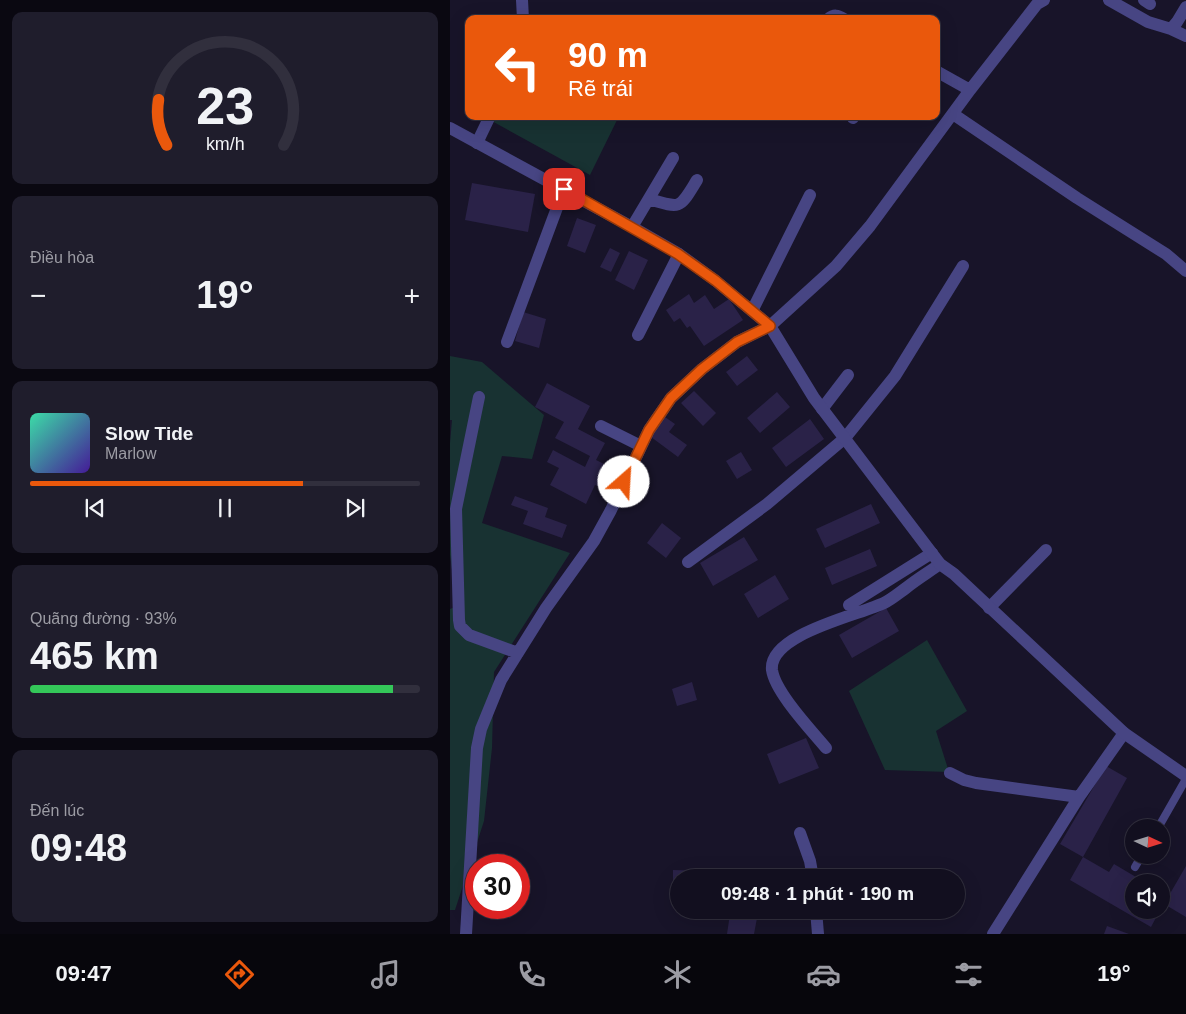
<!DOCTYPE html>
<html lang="vi">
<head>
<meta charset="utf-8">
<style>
  :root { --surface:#120f1f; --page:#1f1d2c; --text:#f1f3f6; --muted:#9c9ca4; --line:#312f3d; --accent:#ea580c }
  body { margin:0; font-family:Arial,sans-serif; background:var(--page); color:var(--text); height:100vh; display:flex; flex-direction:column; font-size:19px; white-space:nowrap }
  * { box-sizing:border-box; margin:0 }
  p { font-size:16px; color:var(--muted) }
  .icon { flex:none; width:28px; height:28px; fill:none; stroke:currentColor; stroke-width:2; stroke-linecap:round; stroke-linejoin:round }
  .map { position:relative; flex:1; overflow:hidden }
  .panel { display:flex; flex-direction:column; gap:12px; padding:12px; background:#0a0811; width:450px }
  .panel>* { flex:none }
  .top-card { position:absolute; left:15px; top:15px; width:475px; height:105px; border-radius:10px; box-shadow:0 5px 20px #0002,0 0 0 1px var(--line); background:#ea580c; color:#fff; overflow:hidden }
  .needle { width:32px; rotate:94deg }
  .buttons { position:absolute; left:675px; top:819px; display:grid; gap:10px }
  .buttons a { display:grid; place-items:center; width:45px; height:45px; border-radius:50%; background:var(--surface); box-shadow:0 5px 20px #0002,0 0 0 1px var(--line); font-size:25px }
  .speed { position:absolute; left:15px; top:854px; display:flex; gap:10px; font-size:25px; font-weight:700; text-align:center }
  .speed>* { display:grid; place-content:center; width:65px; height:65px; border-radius:50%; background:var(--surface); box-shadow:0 5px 20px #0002,0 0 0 1px var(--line); line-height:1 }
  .speed .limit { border:8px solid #d22; background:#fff; color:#111 }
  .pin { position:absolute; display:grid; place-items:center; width:42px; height:42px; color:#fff; margin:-21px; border-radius:10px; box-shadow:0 2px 8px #0006 }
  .me { position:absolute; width:55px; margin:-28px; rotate:26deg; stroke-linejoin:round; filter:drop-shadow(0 0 4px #0008) }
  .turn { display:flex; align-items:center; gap:18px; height:105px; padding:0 20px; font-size:22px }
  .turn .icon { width:65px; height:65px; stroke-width:2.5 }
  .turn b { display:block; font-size:35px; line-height:42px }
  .big { font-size:38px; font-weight:700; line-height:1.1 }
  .panel .card { flex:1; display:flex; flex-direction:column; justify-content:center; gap:8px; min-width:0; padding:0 18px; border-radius:10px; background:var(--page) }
  .panel .dial { align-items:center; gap:0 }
  .dial svg { height:130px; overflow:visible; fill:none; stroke:var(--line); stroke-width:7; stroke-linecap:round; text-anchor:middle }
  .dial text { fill:var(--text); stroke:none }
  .song { display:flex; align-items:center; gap:15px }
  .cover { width:60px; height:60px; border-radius:8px; background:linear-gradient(135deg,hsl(160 70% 55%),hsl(260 70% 35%)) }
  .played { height:5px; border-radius:2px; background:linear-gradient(90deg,var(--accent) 70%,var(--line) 70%) }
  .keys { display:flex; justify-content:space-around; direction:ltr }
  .heat { display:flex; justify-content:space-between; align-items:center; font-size:28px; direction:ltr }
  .charge { height:8px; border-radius:4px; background:linear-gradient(90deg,#34c759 93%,var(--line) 0) }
  .trip { position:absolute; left:220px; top:869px; width:295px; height:50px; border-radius:25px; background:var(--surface); box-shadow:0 5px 20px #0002,0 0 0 1px var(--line); font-weight:700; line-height:50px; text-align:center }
  .tab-bar { display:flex; height:80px; justify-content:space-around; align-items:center; background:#07060c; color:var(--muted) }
  .tab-bar .icon { width:35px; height:35px }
  .tab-bar .current { color:var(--accent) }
  .tab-bar b { font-size:22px; color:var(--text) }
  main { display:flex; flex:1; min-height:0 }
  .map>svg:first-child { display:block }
  .green { fill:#183232 }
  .building { fill:#2a2248 }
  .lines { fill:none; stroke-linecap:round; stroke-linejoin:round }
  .service { stroke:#474583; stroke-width:8 }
  .minor { stroke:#474583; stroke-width:12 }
  .tertiary { stroke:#474583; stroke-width:12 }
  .route-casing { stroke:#983908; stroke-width:12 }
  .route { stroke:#ea580c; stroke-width:9 }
</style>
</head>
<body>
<main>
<section class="panel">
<div class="card dial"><svg viewBox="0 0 100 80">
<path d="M14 69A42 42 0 1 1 86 69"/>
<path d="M14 69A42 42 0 0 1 9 41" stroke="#ea580c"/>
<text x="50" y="56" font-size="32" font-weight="700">23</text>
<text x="50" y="72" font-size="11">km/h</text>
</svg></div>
<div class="card"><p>Điều hòa</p>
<div class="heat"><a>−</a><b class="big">19°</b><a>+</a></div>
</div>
<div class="card">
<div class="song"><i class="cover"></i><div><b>Slow Tide</b><p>Marlow</p></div></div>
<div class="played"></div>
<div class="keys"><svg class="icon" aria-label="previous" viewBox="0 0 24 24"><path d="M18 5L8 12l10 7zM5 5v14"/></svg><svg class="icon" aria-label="pause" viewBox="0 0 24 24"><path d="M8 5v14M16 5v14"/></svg><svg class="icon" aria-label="next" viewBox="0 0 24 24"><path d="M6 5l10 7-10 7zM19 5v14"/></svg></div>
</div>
<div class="card"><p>Quãng đường · 93%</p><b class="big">465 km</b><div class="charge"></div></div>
<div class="card"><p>Đến lúc</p><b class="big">09:48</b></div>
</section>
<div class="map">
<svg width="736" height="934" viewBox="0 0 736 934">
  <rect width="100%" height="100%" fill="#181429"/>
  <path class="green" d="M42 116H169L140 175 40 120Z
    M0 356 32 362 94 415 82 459 52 456 32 523 120 553 44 672 42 748 34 821 5 910H0V609L7 606 0 555V443L2 420H0Z
    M477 640 517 711 486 731 499 772 435 770 399 691Z"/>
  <path class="building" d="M22 183 85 194 78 232 15 220Z
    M127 218 146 225 135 253 117 246Z
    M160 248 170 253 161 272 150 267Z
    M179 251 198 260 184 290 165 280Z
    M239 294 244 303 255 295 264 309 279 299 293 320 254 346 240 326 237 328 230 318 224 322 216 310Z
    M73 312 96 319 89 348 65 341Z
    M297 356 308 370 287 386 276 372Z
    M97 383 140 406 128 429 155 443 146 460 160 467 150 487 145 485 136 504 100 485 109 468 97 462 103 450 135 467 140 456 105 438 114 422 85 407Z
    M244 391 266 413 253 426 231 403Z
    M327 392 340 407 310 433 297 418Z
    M215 417 225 424 219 432 237 445 228 457 201 437Z
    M360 419 374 439 336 467 322 448Z
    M291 452 302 470 287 479 276 461Z
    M65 496 98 508 95 517 117 525 112 538 73 524 78 511 61 505Z
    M421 504 430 523 375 548 366 529Z
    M212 523 231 538 216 558 197 543Z
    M294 537 308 560 263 586 250 563Z
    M420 549 427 566 382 585 375 568Z
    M325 575 339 599 308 618 294 594Z
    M436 608 449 631 402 658 389 635Z
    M242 682 247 700 227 706 222 689Z
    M356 738 369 768 329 784 317 754Z
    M656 766 677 778 633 857 610 844Z
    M633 857 659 872 664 864 691 880 690 882H684V910H710L701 927 620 880Z
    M736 866V917L714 904Z
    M223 870 258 871V878H229V889H223Z
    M280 914 307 918 304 934H277Z
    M657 926 679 934H654Z"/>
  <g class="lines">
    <path class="service" d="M708 828 736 779
      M685 867 692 855"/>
    <path class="minor" d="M72 0 73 19
      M659 0 698 22 721 29 727 22 736 7
      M694 0 700 4
      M378 19C384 14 388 15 394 19
      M721 29 736 36
      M486 71 520 90
      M503 114 627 198 716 254 736 271
      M403 118 404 116
      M27 143 40 116
      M199 199C232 209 229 209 247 180
      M182 227 223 158
      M302 311 360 195
      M188 335 229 254
      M57 342 114 189
      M29 397 6 509 9 620 10 626 19 635 68 653
      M372 409 398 375
      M151 426 191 446
      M238 562 317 504 395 438 445 376 513 266
      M399 605 482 553
      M539 608 596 550
      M376 748C361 730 325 692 322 670 318 634 409 615 434 603 442 599 449 593 456 588 467 579 479 572 490 564
      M500 773 514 780 526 783 629 797
      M350 833 360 861 363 878
      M366 910 368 934
      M16 934 27 748 31 729 51 680 96 608 144 541 161 510 199 430 221 398 252 369 287 342 320 326 386 266 420 226 520 90 587 4 594 0
      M543 934 629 797 674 733"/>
    <path class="tertiary" d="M0 128 182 227 229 254 266 281 320 326 364 398 490 564 504 574 674 733 736 776"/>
  </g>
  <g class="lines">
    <defs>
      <path id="route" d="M114 189 228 254 266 281 320 326 287 342 252 369 221 398 199 430 174 482"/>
    </defs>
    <use href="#route" class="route-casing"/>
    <use href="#route" class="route"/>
  </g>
</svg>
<div class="buttons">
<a><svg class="needle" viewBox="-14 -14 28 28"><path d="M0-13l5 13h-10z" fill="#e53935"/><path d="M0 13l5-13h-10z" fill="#9c9ca4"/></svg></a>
<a><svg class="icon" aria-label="sound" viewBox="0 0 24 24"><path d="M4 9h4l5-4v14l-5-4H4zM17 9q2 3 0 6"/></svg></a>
</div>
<div class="speed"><div class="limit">30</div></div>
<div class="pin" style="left:114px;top:189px;background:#d93025"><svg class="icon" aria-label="arrive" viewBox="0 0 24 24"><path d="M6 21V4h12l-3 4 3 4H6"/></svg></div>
<svg class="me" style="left:174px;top:482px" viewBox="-20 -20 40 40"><circle r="19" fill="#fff"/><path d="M0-13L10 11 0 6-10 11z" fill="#ea580c"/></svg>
<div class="trip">09:48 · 1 phút · 190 m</div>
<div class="top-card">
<div class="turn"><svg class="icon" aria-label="left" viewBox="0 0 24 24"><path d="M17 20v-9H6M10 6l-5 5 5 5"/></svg><div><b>90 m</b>Rẽ trái</div></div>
</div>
</div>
</main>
<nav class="tab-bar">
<b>09:47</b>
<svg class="icon current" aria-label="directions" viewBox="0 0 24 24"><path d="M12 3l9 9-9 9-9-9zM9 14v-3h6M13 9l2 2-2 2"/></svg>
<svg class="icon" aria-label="music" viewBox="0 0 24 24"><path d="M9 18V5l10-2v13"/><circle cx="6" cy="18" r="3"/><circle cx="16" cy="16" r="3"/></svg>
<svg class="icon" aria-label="phone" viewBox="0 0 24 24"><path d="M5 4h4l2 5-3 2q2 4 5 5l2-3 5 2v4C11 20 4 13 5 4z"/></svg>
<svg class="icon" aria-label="climate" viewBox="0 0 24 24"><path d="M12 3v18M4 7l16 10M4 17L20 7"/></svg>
<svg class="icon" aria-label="car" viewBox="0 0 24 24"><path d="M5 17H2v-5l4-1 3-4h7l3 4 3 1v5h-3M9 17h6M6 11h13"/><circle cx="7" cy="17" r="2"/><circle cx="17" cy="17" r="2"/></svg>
<svg class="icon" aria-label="filters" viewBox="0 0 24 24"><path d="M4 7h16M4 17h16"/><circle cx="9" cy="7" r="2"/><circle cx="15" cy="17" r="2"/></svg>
<b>19°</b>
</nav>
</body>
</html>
